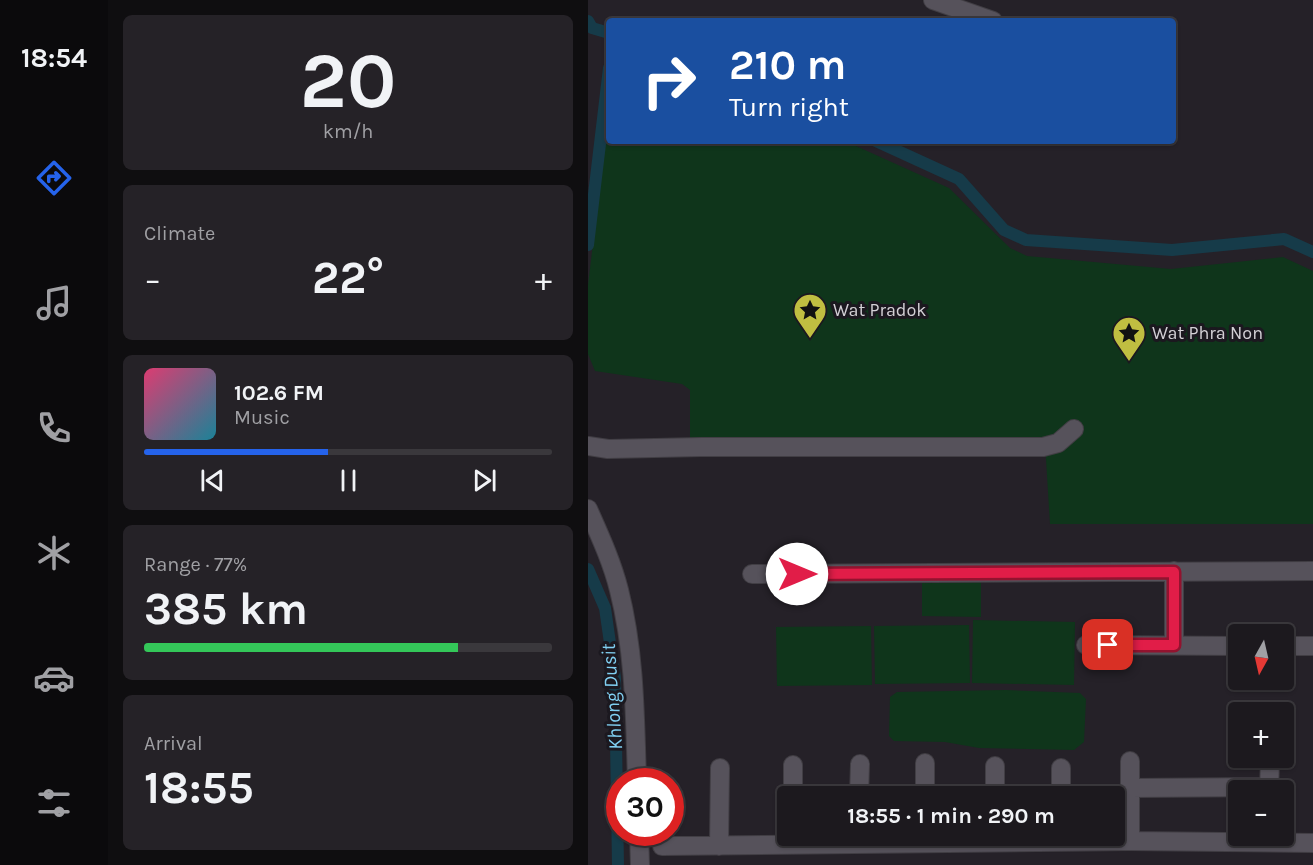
<!DOCTYPE html>
<html lang="en">
<head>
<meta charset="utf-8">
<style>
  :root { --surface:#1c191e; --page:#252227; --text:#f1f3f6; --muted:#a0a0a4; --line:#3a383c; --accent:#2563eb }
  body { margin:0; font-family:Karla,sans-serif; background:var(--page); color:var(--text); height:100vh; display:flex; flex-direction:column; font-size:22px; white-space:nowrap }
  * { box-sizing:border-box; margin:0 }
  p { font-size:20px; color:var(--muted) }
  .icon { flex:none; width:33px; height:33px; fill:none; stroke:currentColor; stroke-width:2; stroke-linecap:round; stroke-linejoin:round }
  .map { position:relative; flex:1; overflow:hidden }
  .drawer { display:flex; flex-direction:column; gap:15px; padding:15px; background:#0f0e10; width:480px }
  .drawer>* { flex:none }
  .hud { position:absolute; left:18px; top:18px; width:570px; height:126px; border-radius:6px; box-shadow:0 2px 4px #0004,0 0 0 2px var(--line); background:#1a4fa0; color:#fff; overflow:hidden }
  .needle { width:39px; rotate:188deg }
  .tools { position:absolute; left:640px; top:624px; display:grid; gap:12px }
  .tools a { display:grid; place-items:center; width:66px; height:66px; border-radius:6px; background:var(--surface); box-shadow:0 2px 4px #0004,0 0 0 2px var(--line); font-size:30px }
  .speed { position:absolute; left:18px; top:768px; display:flex; gap:12px; font-size:30px; font-weight:700; text-align:center }
  .speed>* { display:grid; place-content:center; width:78px; height:78px; border-radius:50%; background:var(--surface); box-shadow:0 2px 4px #0004,0 0 0 2px var(--line); line-height:1 }
  .speed .limit { border:9px solid #d22; background:#fff; color:#111 }
  .pin { position:absolute; display:grid; place-items:center; width:51px; height:51px; color:#fff; margin:-26px; border-radius:12px; box-shadow:0 3px 9px #0006 }
  .me { position:absolute; width:66px; margin:-33px; rotate:90deg; stroke-linejoin:round; filter:drop-shadow(0 0 4px #0008) }
  .turn { display:flex; align-items:center; gap:21px; height:126px; padding:0 24px; font-size:27px }
  .turn .icon { width:78px; height:78px; stroke-width:2.5 }
  .turn b { display:block; font-size:42px; line-height:51px }
  .big { font-size:45px; font-weight:700; line-height:1.1 }
  .drawer .widget { flex:1; display:flex; flex-direction:column; justify-content:center; gap:9px; min-width:0; padding:0 21px; border-radius:9px; background:var(--page) }
  .drawer .dial { align-items:center; gap:0 }
  .dial b { font-size:78px; line-height:1 }
  .song { display:flex; align-items:center; gap:18px }
  .cover { width:72px; height:72px; border-radius:9px; background:linear-gradient(135deg,hsl(340 70% 55%),hsl(190 70% 35%)) }
  .played { height:6px; border-radius:3px; background:linear-gradient(90deg,var(--accent) 45%,var(--line) 45%) }
  .keys { display:flex; justify-content:space-around; direction:ltr }
  .heat { display:flex; justify-content:space-between; align-items:center; font-size:33px; direction:ltr }
  .charge { height:9px; border-radius:4px; background:linear-gradient(90deg,#34c759 77%,var(--line) 0) }
  .trip { position:absolute; left:189px; top:786px; width:348px; height:60px; border-radius:6px; background:var(--surface); box-shadow:0 2px 4px #0004,0 0 0 2px var(--line); font-weight:700; line-height:60px; text-align:center }
  main { display:flex; flex:1; min-height:0 }
  .tabs { display:flex; flex-direction:column; width:108px; justify-content:space-around; align-items:center; background:#0b0a0c; color:var(--muted) }
  .tabs .icon { width:42px; height:42px }
  .tabs .on { color:var(--accent) }
  .tabs b { font-size:27px; color:var(--text) }
  .map>svg:first-child { display:block }
  .green { fill:#0f351b }
  .lines { fill:none; stroke-linecap:round; stroke-linejoin:round }
  .canal { stroke:#163b49; stroke-width:12 }
  .minor-casing { stroke:#413e44; stroke-width:20 }
  .minor { stroke:#56525b; stroke-width:18 }
  .route-casing { stroke:#92132f; stroke-width:15 }
  .route { stroke:#e11d48; stroke-width:10 }
  .labels { text-anchor:middle; dominant-baseline:central; stroke-width:6; stroke-linejoin:round; paint-order:stroke }
  .poi-label { font-size:18px; fill:#d3d0d5; stroke:#1b181f; text-anchor:start }
  .water-label { font-size:20px; font-style:italic; fill:#80cff1; stroke:#1b181f }
</style>
</head>
<body>
<main>
<nav class="tabs">
<b>18:54</b>
<svg class="icon on" aria-label="directions" viewBox="0 0 24 24"><path d="M12 3l9 9-9 9-9-9zM9 14v-3h6M13 9l2 2-2 2"/></svg>
<svg class="icon" aria-label="music" viewBox="0 0 24 24"><path d="M9 18V5l10-2v13"/><circle cx="6" cy="18" r="3"/><circle cx="16" cy="16" r="3"/></svg>
<svg class="icon" aria-label="phone" viewBox="0 0 24 24"><path d="M5 4h4l2 5-3 2q2 4 5 5l2-3 5 2v4C11 20 4 13 5 4z"/></svg>
<svg class="icon" aria-label="climate" viewBox="0 0 24 24"><path d="M12 3v18M4 7l16 10M4 17L20 7"/></svg>
<svg class="icon" aria-label="car" viewBox="0 0 24 24"><path d="M5 17H2v-5l4-1 3-4h7l3 4 3 1v5h-3M9 17h6M6 11h13"/><circle cx="7" cy="17" r="2"/><circle cx="17" cy="17" r="2"/></svg>
<svg class="icon" aria-label="filters" viewBox="0 0 24 24"><path d="M4 7h16M4 17h16"/><circle cx="9" cy="7" r="2"/><circle cx="15" cy="17" r="2"/></svg>
</nav>
<section class="drawer">
<div class="widget dial"><b>20</b><p>km/h</p></div>
<div class="widget"><p>Climate</p>
<div class="heat"><a>−</a><b class="big">22°</b><a>+</a></div>
</div>
<div class="widget">
<div class="song"><i class="cover"></i><div><b>102.6 FM</b><p>Music</p></div></div>
<div class="played"></div>
<div class="keys"><svg class="icon" aria-label="previous" viewBox="0 0 24 24"><path d="M18 5L8 12l10 7zM5 5v14"/></svg><svg class="icon" aria-label="pause" viewBox="0 0 24 24"><path d="M8 5v14M16 5v14"/></svg><svg class="icon" aria-label="next" viewBox="0 0 24 24"><path d="M6 5l10 7-10 7zM19 5v14"/></svg></div>
</div>
<div class="widget"><p>Range · 77%</p><b class="big">385 km</b><div class="charge"></div></div>
<div class="widget"><p>Arrival</p><b class="big">18:55</b></div>
</section>
<div class="map">
<svg width="725" height="865" viewBox="0 0 725 865">
  <rect width="100%" height="100%" fill="#252128"/>
  <path class="green" d="M21 110V141H257L361 188 422 248 439 256 583 269 695 257 725 271V524H462L457 443 102 438V390L94 384 7 371 0 354V285Z
    M334 582H393V617L334 616Z
    M385 620 487 622 486 685 384 683Z
    M381 625 382 683 287 684 286 626Z
    M283 626 284 685 189 686 188 627Z
    M418 690 492 693 498 699 496 742 486 750 391 748 357 742 306 741 301 736 302 697 309 692Z"/>
  <g class="lines">
    <path class="canal" d="M0 21 4 28 21 33
      M288 141 371 179 416 230 438 240 584 250 696 239 725 252
      M0 245 21 68
      M0 569 17 608 27 678 30 865"/>
    <defs>
      <path id="minor" d="M345 0 405 21
        M0 446 20 449 113 447H455L470 443 486 429
        M0 509C12 536 24 562 31 590 47 653 47 717 49 782
        M586 571V645
        M164 574 725 571
        M498 645 651 646
        M696 646H725
        M542 761V841
        M542 788 681 787
        M681 790 682 761
        M205 796V765
        M271 796 272 764
        M337 796V763
        M407 796V766
        M473 796V768
        M51 832 52 865
        M74 846 542 841 725 843
        M131 846 132 768"/>
    </defs>
    <use href="#minor" class="minor-casing"/>
    <use href="#minor" class="minor"/>
  </g>
  <g class="lines">
    <defs>
      <path id="route" d="M209 574 586 572V645H520"/>
    </defs>
    <use href="#route" class="route-casing"/>
    <use href="#route" class="route"/>
  </g>
  <defs>
    <symbol id="sight-pin" viewBox="-11 -11 22 30"><path d="M0 17L-7.5 6A9.5 9.5 0 1 1 7.5 6Z" fill="#c0be41" stroke="#1b181f"/><path d="M0-6L1.8-2.2L6-1.7L2.9 1.2L3.7 5.4L0 3.3L-3.7 5.4L-2.9 1.2L-6-1.7L-1.8-2.2Z" fill="#111"/></symbol>
  </defs>
  <g fill-rule="evenodd">
    <use href="#sight-pin" x="203" y="291" width="38" height="52"/>
    <use href="#sight-pin" x="522" y="314" width="38" height="52"/>
  </g>
  <g class="labels">
    <g class="poi-label">
      <text x="245" y="310">Wat Pradok</text>
      <text x="564" y="333">Wat Phra Non</text>
    </g>
    <g class="water-label">
      <text transform="translate(24 697) rotate(-94)">Khlong Dusit</text>
    </g>
  </g>
</svg>
<div class="tools">
<a><svg class="needle" viewBox="-14 -14 28 28"><path d="M0-13l5 13h-10z" fill="#e53935"/><path d="M0 13l5-13h-10z" fill="#a0a0a4"/></svg></a>
<a>+</a>
<a>−</a>
</div>
<div class="speed"><div class="limit">30</div></div>
<div class="pin" style="left:520px;top:645px;background:#d93025"><svg class="icon" aria-label="arrive" viewBox="0 0 24 24"><path d="M6 21V4h12l-3 4 3 4H6"/></svg></div>
<svg class="me" style="left:209px;top:574px" viewBox="-20 -20 40 40"><circle r="19" fill="#fff"/><path d="M0-13L10 11 0 6-10 11z" fill="#e11d48"/></svg>
<div class="trip">18:55 · 1 min · 290 m</div>
<div class="hud">
<div class="turn"><svg class="icon" aria-label="right" viewBox="0 0 24 24"><path d="M7 20v-9h11M14 6l5 5-5 5"/></svg><div><b>210 m</b>Turn right</div></div>
</div>
</div>
</main>
</body>
</html>
